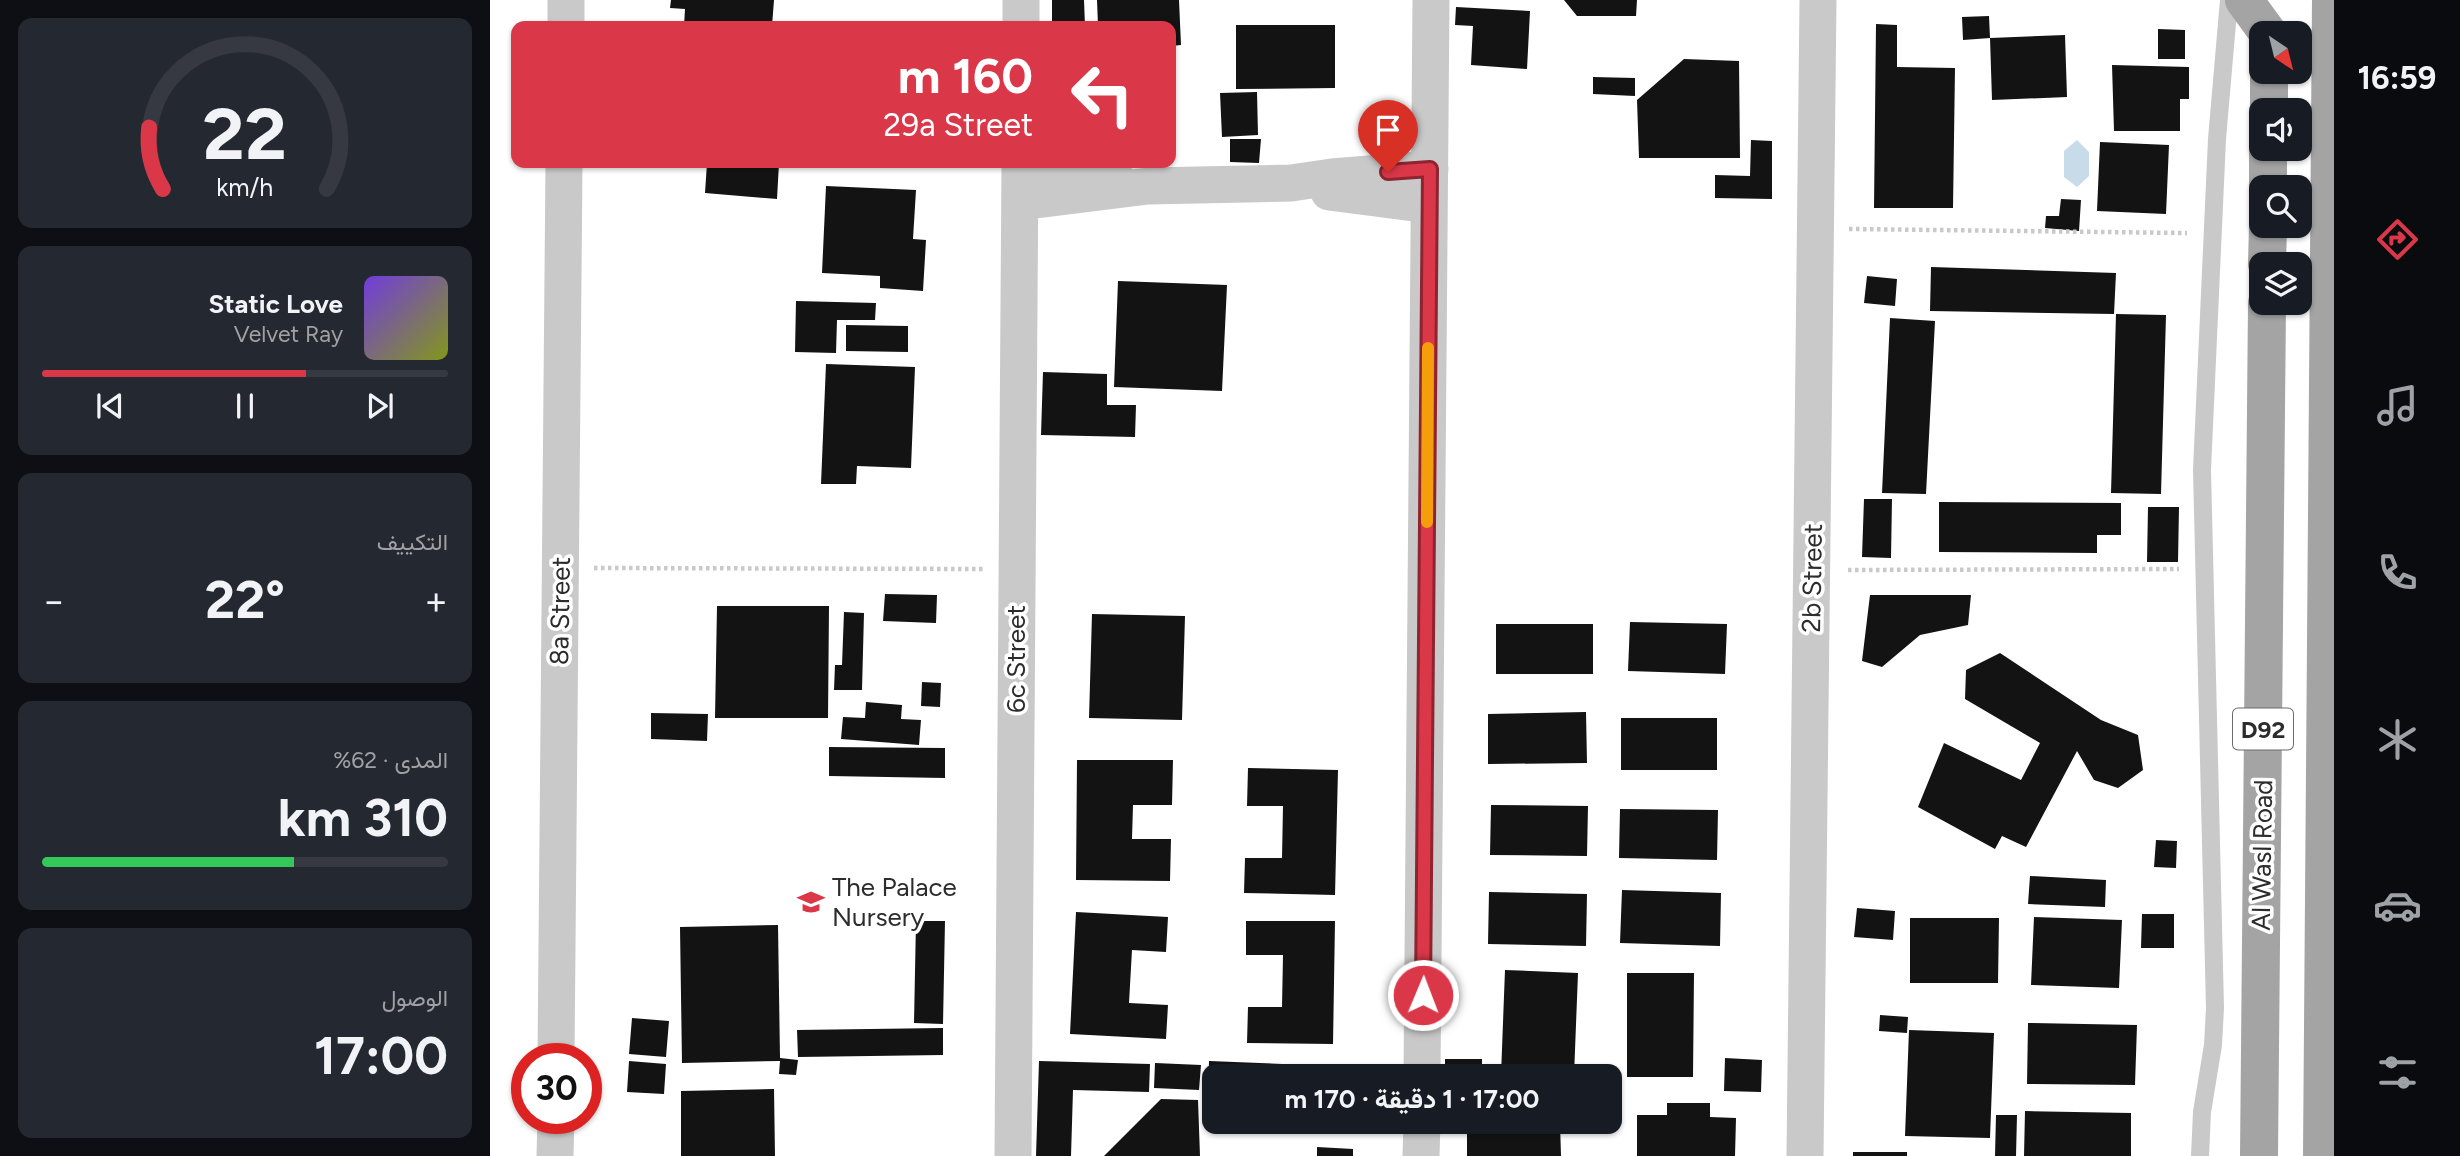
<!DOCTYPE html>
<html lang="ar">
<head>
<meta charset="utf-8">
<style>
  :root { --surface:#171b24; --page:#242831; --text:#f1f3f6; --muted:#9ea1a6; --line:#363941; --accent:#da3749 }
  body { margin:0; font-family:Figtree,Vazirmatn,sans-serif; background:var(--page); color:var(--text); direction:rtl; height:100vh; display:flex; flex-direction:column; font-size:26px; white-space:nowrap }
  * { box-sizing:border-box; margin:0 }
  p { font-size:23px; color:var(--muted) }
  .icon { flex:none; width:38px; height:38px; fill:none; stroke:currentColor; stroke-width:2; stroke-linecap:round; stroke-linejoin:round }
  .map { position:relative; flex:1; overflow:hidden; direction:ltr }
  .drawer { display:flex; flex-direction:column; gap:18px; padding:18px; background:#0d0f14; width:490px }
  .drawer>* { flex:none }
  .banner { position:absolute; left:21px; top:21px; width:665px; height:147px; border-radius:14px; box-shadow:0 2px 5px #0004; direction:rtl; background:#da3749; color:#fff; overflow:hidden }
  .needle { width:46px; rotate:145deg }
  .buttons { position:absolute; left:1759px; top:21px; display:grid; gap:14px }
  .buttons a { display:grid; place-items:center; width:63px; height:63px; border-radius:14px; background:var(--surface); box-shadow:0 2px 5px #0004; font-size:35px }
  .speed { position:absolute; left:21px; top:1043px; display:flex; gap:14px; font-size:35px; font-weight:700; text-align:center }
  .speed>* { display:grid; place-content:center; width:91px; height:91px; border-radius:50%; background:var(--surface); box-shadow:0 2px 5px #0004; line-height:1 }
  .speed .limit { border:10px solid #d22; background:#fff; color:#111 }
  .pin { position:absolute; display:grid; place-items:center; width:60px; height:60px; color:#fff; margin:-72px -30px; border-radius:50% 50% 50% 0; rotate:-45deg; box-shadow:0 0 7px #0007 }
  .pin .icon { rotate:45deg }
  .me { position:absolute; width:77px; margin:-38px; rotate:1deg; stroke-linejoin:round; filter:drop-shadow(0 0 5px #0008) }
  .turn { display:flex; align-items:center; gap:24px; height:147px; padding:0 28px; font-size:32px }
  .turn .icon { width:91px; height:91px; stroke-width:2.5 }
  .turn b { display:block; font-size:49px; line-height:60px }
  .big { font-size:52px; font-weight:700; line-height:1.1 }
  .drawer .widget { flex:1; display:flex; flex-direction:column; justify-content:center; gap:10px; min-width:0; padding:0 24px; border-radius:14px; background:var(--page) }
  .drawer .dial { align-items:center; gap:0 }
  .dial svg { height:182px; overflow:visible; fill:none; stroke:var(--line); stroke-width:7; stroke-linecap:round; text-anchor:middle }
  .dial text { fill:var(--text); stroke:none }
  .song { display:flex; align-items:center; gap:21px }
  .cover { width:84px; height:84px; border-radius:10px; background:linear-gradient(135deg,hsl(260 70% 55%),hsl(70 70% 35%)) }
  .played { height:7px; border-radius:4px; background:linear-gradient(90deg,var(--accent) 65%,var(--line) 65%) }
  .keys { display:flex; justify-content:space-around; direction:ltr }
  .heat { display:flex; justify-content:space-between; align-items:center; font-size:38px; direction:ltr }
  .charge { height:10px; border-radius:5px; background:linear-gradient(90deg,#34c759 62%,var(--line) 0) }
  .trip { position:absolute; left:712px; top:1064px; width:420px; height:70px; border-radius:14px; background:var(--surface); box-shadow:0 2px 5px #0004; font-weight:700; line-height:70px; text-align:center; direction:rtl }
  main { display:flex; flex:1; min-height:0 }
  .tab-bar { display:flex; flex-direction:column; width:126px; justify-content:space-around; align-items:center; background:#090b0e; color:var(--muted) }
  .tab-bar .icon { width:49px; height:49px }
  .tab-bar .on { color:var(--accent) }
  .tab-bar b { font-size:32px; color:var(--text) }
  .map>svg:first-child { display:block }
  .water { fill:#c7dce8 }
  .building { fill:#131313 }
  .lines { fill:none; stroke-linecap:round; stroke-linejoin:round }
  .path { stroke:#c9c9c9; stroke-width:4.5; stroke-dasharray:3.5 3.5; stroke-linecap:butt }
  .service { stroke:#c9c9c9; stroke-width:18 }
  .minor { stroke:#c9c9c9; stroke-width:37 }
  .primary { stroke:#a4a4a4; stroke-width:38 }
  .route-casing { stroke:#8e242f; stroke-width:18 }
  .route { stroke:#da3749; stroke-width:12 }
  .slow { stroke:#f59e0b; stroke-width:12 }
  .labels { text-anchor:middle; dominant-baseline:central; stroke-width:7; stroke-linejoin:round; paint-order:stroke }
  .shield { fill:#fff; stroke:#6b6b6b; stroke-width:2 }
  .shield-label { font-size:24px; font-weight:bold; fill:#2c2c2c }
  .street-label { font-size:26px; fill:#2c2c2c; stroke:#fff }
  .poi-label { font-size:26px; fill:#2c2c2c; stroke:#fff; text-anchor:start }
</style>
</head>
<body>
<main>
<nav class="tab-bar">
<b>16:59</b>
<svg class="icon on" aria-label="directions" viewBox="0 0 24 24"><path d="M12 3l9 9-9 9-9-9zM9 14v-3h6M13 9l2 2-2 2"/></svg>
<svg class="icon" aria-label="music" viewBox="0 0 24 24"><path d="M9 18V5l10-2v13"/><circle cx="6" cy="18" r="3"/><circle cx="16" cy="16" r="3"/></svg>
<svg class="icon" aria-label="phone" viewBox="0 0 24 24"><path d="M5 4h4l2 5-3 2q2 4 5 5l2-3 5 2v4C11 20 4 13 5 4z"/></svg>
<svg class="icon" aria-label="climate" viewBox="0 0 24 24"><path d="M12 3v18M4 7l16 10M4 17L20 7"/></svg>
<svg class="icon" aria-label="car" viewBox="0 0 24 24"><path d="M5 17H2v-5l4-1 3-4h7l3 4 3 1v5h-3M9 17h6M6 11h13"/><circle cx="7" cy="17" r="2"/><circle cx="17" cy="17" r="2"/></svg>
<svg class="icon" aria-label="filters" viewBox="0 0 24 24"><path d="M4 7h16M4 17h16"/><circle cx="9" cy="7" r="2"/><circle cx="15" cy="17" r="2"/></svg>
</nav>
<div class="map">
<svg width="1844" height="1156" viewBox="0 0 1844 1156">
  <rect width="100%" height="100%" fill="#fff"/>
  <path class="water" d="M1587 140 1599 152V176L1587 187 1574 177V151Z"/>
  <path class="building" d="M181 0H284L282 26H194L195 9 180 8Z
    M562 0H594L595 26H562Z
    M607 0H689L691 45 681 46V26H608Z
    M1074 0H1147L1146 16H1087Z
    M966 7 1040 11 1037 69 981 65 983 26 965 25Z
    M1499 16 1500 38 1575 35 1577 97 1502 100 1500 38 1473 40 1472 17Z
    M1386 24 1407 25V67L1465 68 1463 208H1384Z
    M746 25H845V88L746 89Z
    M1668 29 1695 30V59H1668Z
    M1194 59 1249 61 1250 158H1149L1147 100Z
    M1622 65 1699 67V99H1690V131H1624Z
    M1103 77 1145 78V96L1103 94Z
    M767 92 768 135 732 137 730 93Z
    M740 139H771L769 163 740 162Z
    M1261 140 1282 141V199L1225 198V175L1260 176Z
    M1610 142 1679 145 1676 214 1607 211Z
    M217 163H289L287 199 215 193Z
    M336 186 426 190 423 239 436 240 433 291 390 288V276L332 273Z
    M1571 199 1591 200 1589 231 1555 228 1556 216H1569Z
    M1441 267 1626 273 1624 314 1440 311Z
    M1377 276 1407 279 1405 306 1374 303Z
    M628 281 737 285 732 391 624 387Z
    M306 301 386 303 385 320H347L346 353 305 352Z
    M1626 314 1676 315 1671 494 1621 493Z
    M1400 318 1445 321 1436 494 1392 493Z
    M356 325 418 326V352L356 351Z
    M336 364 425 367 421 468 367 466 366 484H331Z
    M553 372 617 374V405H646L645 437 551 435Z
    M1374 499H1402L1401 558 1372 557Z
    M1449 502 1631 503V535H1607V553L1449 552Z
    M1658 507H1689L1688 562H1657Z
    M395 594 447 595 446 623 393 621Z
    M1380 595H1481L1478 625 1430 635 1392 667 1372 661Z
    M227 606H339L338 718H225Z
    M354 612 374 613 372 690H344L345 665H352Z
    M602 614 695 616 692 720 599 718Z
    M1140 622 1237 624 1235 674 1138 671Z
    M1006 624H1103V674H1006Z
    M1510 653 1611 720 1648 735 1653 770 1628 788 1604 780 1587 751 1536 847 1512 836 1505 849 1428 807 1454 743 1531 780 1550 743 1475 699 1476 670Z
    M432 682 451 683 450 707 431 706Z
    M376 702 412 705 411 719 431 720 429 745 351 739 353 717 375 718Z
    M1096 712 1097 763 998 764V714Z
    M161 713 218 714 217 741 161 739Z
    M1131 718H1227V770H1131Z
    M339 747 455 748V778L339 776Z
    M587 760H683L682 805H643L642 839H681L680 881 586 880Z
    M758 768 848 770 845 895 754 893 755 858H792L793 806H757Z
    M1001 805 1098 806 1097 856 1000 855Z
    M1130 809 1228 810 1227 860 1129 858Z
    M1666 840 1687 841 1686 868 1664 867Z
    M1540 876 1616 880 1615 907 1538 904Z
    M1132 890 1231 893 1230 946 1130 943Z
    M999 892 1097 894 1096 946 998 944Z
    M1367 908 1405 911 1403 940 1364 937Z
    M586 912 678 917 676 952 642 950 639 1003 678 1005 676 1039 580 1034Z
    M1652 914H1684V948H1651Z
    M1544 917 1632 920 1629 988 1541 985Z
    M1420 918H1509L1508 983H1420Z
    M426 921H455L453 1024 424 1023Z
    M756 921H845L843 1044 757 1043 758 1007H792L793 955H756Z
    M288 925 290 1058 308 1060 306 1075 289 1074 290 1061 192 1063 190 927Z
    M1015 970 1088 973 1084 1076 1011 1075Z
    M1137 973H1204L1203 1077H1137Z
    M1390 1015 1418 1017 1417 1033 1389 1031Z
    M142 1018 179 1021 176 1057 139 1054Z
    M1538 1023 1647 1025 1645 1085 1537 1084Z
    M453 1028V1055L308 1057 307 1030Z
    M1419 1030 1504 1033 1500 1138 1415 1136Z
    M1235 1058 1272 1060 1271 1092 1234 1091Z
    M955 1059H992V1076H955Z
    M139 1061 176 1064 174 1094 137 1092Z
    M549 1061 660 1064 659 1092 583 1090 581 1156H546Z
    M719 1061 865 1067V1076H724V1099H718Z
    M665 1063 711 1065 709 1090 664 1088Z
    M284 1089 285 1156H191V1091Z
    M671 1099 708 1100 710 1156H614Z
    M1177 1103H1220V1117L1246 1118 1245 1156H1147V1115H1177Z
    M1535 1111 1641 1113V1156H1534Z
    M1506 1115H1527L1526 1156H1505Z
    M977 1122H1070L1071 1156H977Z
    M827 1147 863 1149V1156H827Z
    M1363 1152H1417V1156H1363Z"/>
  <g class="lines">
    <path class="path" d="M1359 229 1697 233
      M104 568 494 569
      M1358 570 1689 569"/>
    <path class="service" d="M1710 1156 1712 1112 1723 1045 1725 1008 1712 470 1727 139 1739 0"/>
    <path class="minor" d="M76 26V0
      M531 26V0
      M535 163 626 178
      M839 192 939 205
      M530 202 658 186 801 183 842 177 940 169
      M66 1059 74 163
      M932 1076 941 0
      M65 1156 66 1118
      M523 1156 530 163
      M931 1156 932 1122
      M1315 1156 1328 0"/>
    <path class="primary" d="M1754 0 1778 33
      M1779 110V72
      M1778 187V149
      M1777 264 1778 226
      M1769 1156 1777 303
      M1832 1156 1841 0"/>
  </g>
  <g class="lines">
    <defs>
      <path id="route" d="M898 172 940 169 933 995"/>
    </defs>
    <use href="#route" class="route-casing"/>
    <use href="#route" class="route"/>
    <path class="slow" d="M937 522 938 348"/>
  </g>
  <defs>
    <symbol id="school-bare" viewBox="-9 -9 18 18"><path d="M0-5L7-2L0 1L-7-2ZM-4 1L0 2.5L4 1V4Q0 6-4 4Z" fill="#da3749" stroke="#fff" stroke-width="2.5" paint-order="stroke"/></symbol>
  </defs>
  <g fill-rule="evenodd">
    <use href="#school-bare" x="302" y="883" width="38" height="38"/>
  </g>
  <g class="labels">
    <rect class="shield" x="1743" y="708.5" width="60" height="41" rx="5"/>
    <g class="shield-label">
      <text x="1773" y="729">D92</text>
    </g>
    <g class="street-label">
      <text transform="translate(1322 578) rotate(-89)">2b Street</text>
      <text transform="translate(70 611) rotate(-89)">8a Street</text>
      <text transform="translate(526 659) rotate(-90)">6c Street</text>
      <text transform="translate(1772 855) rotate(-89)">Al Wasl Road</text>
    </g>
    <g class="poi-label">
      <text x="342" y="887">The Palace<tspan x="342" dy="30">Nursery</tspan></text>
    </g>
  </g>
</svg>
<div class="buttons">
<a><svg class="needle" viewBox="-14 -14 28 28"><path d="M0-13l5 13h-10z" fill="#e53935"/><path d="M0 13l5-13h-10z" fill="#9ea1a6"/></svg></a>
<a><svg class="icon" aria-label="sound" viewBox="0 0 24 24"><path d="M4 9h4l5-4v14l-5-4H4zM17 9q2 3 0 6"/></svg></a>
<a><svg class="icon" aria-label="search" viewBox="0 0 24 24"><circle cx="10" cy="10" r="6"/><path d="M15 15l6 6"/></svg></a>
<a><svg class="icon" aria-label="layers" viewBox="0 0 24 24"><path d="M12 4l9 5-9 5-9-5zM3 14l9 5 9-5"/></svg></a>
</div>
<div class="speed"><div class="limit">30</div></div>
<div class="pin" style="left:898px;top:172px;background:#d93025"><svg class="icon" aria-label="arrive" viewBox="0 0 24 24"><path d="M6 21V4h12l-3 4 3 4H6"/></svg></div>
<svg class="me" style="left:933px;top:995px" viewBox="-20 -20 40 40"><circle r="17" fill="#da3749" stroke="#fff" stroke-width="3"/><path d="M0-11L8 9 0 5-8 9z" fill="#fff"/></svg>
<div class="trip">17:00 · 1 دقيقة · 170 m</div>
<div class="banner">
<div class="turn"><svg class="icon" aria-label="left" viewBox="0 0 24 24"><path d="M17 20v-9H6M10 6l-5 5 5 5"/></svg><div><b>160 m</b>29a Street</div></div>
</div>
</div>
<section class="drawer">
<div class="widget dial"><svg viewBox="0 0 100 80">
<path d="M14 69A42 42 0 1 1 86 69"/>
<path d="M14 69A42 42 0 0 1 8 42" stroke="#da3749"/>
<text x="50" y="56" font-size="32" font-weight="700">22</text>
<text x="50" y="72" font-size="11">km/h</text>
</svg></div>
<div class="widget">
<div class="song"><i class="cover"></i><div><b>Static Love</b><p>Velvet Ray</p></div></div>
<div class="played"></div>
<div class="keys"><svg class="icon" aria-label="previous" viewBox="0 0 24 24"><path d="M18 5L8 12l10 7zM5 5v14"/></svg><svg class="icon" aria-label="pause" viewBox="0 0 24 24"><path d="M8 5v14M16 5v14"/></svg><svg class="icon" aria-label="next" viewBox="0 0 24 24"><path d="M6 5l10 7-10 7zM19 5v14"/></svg></div>
</div>
<div class="widget"><p>التكييف</p>
<div class="heat"><a>−</a><b class="big">22°</b><a>+</a></div>
</div>
<div class="widget"><p>المدى · 62%</p><b class="big">310 km</b><div class="charge"></div></div>
<div class="widget"><p>الوصول</p><b class="big">17:00</b></div>
</section>
</main>
</body>
</html>
